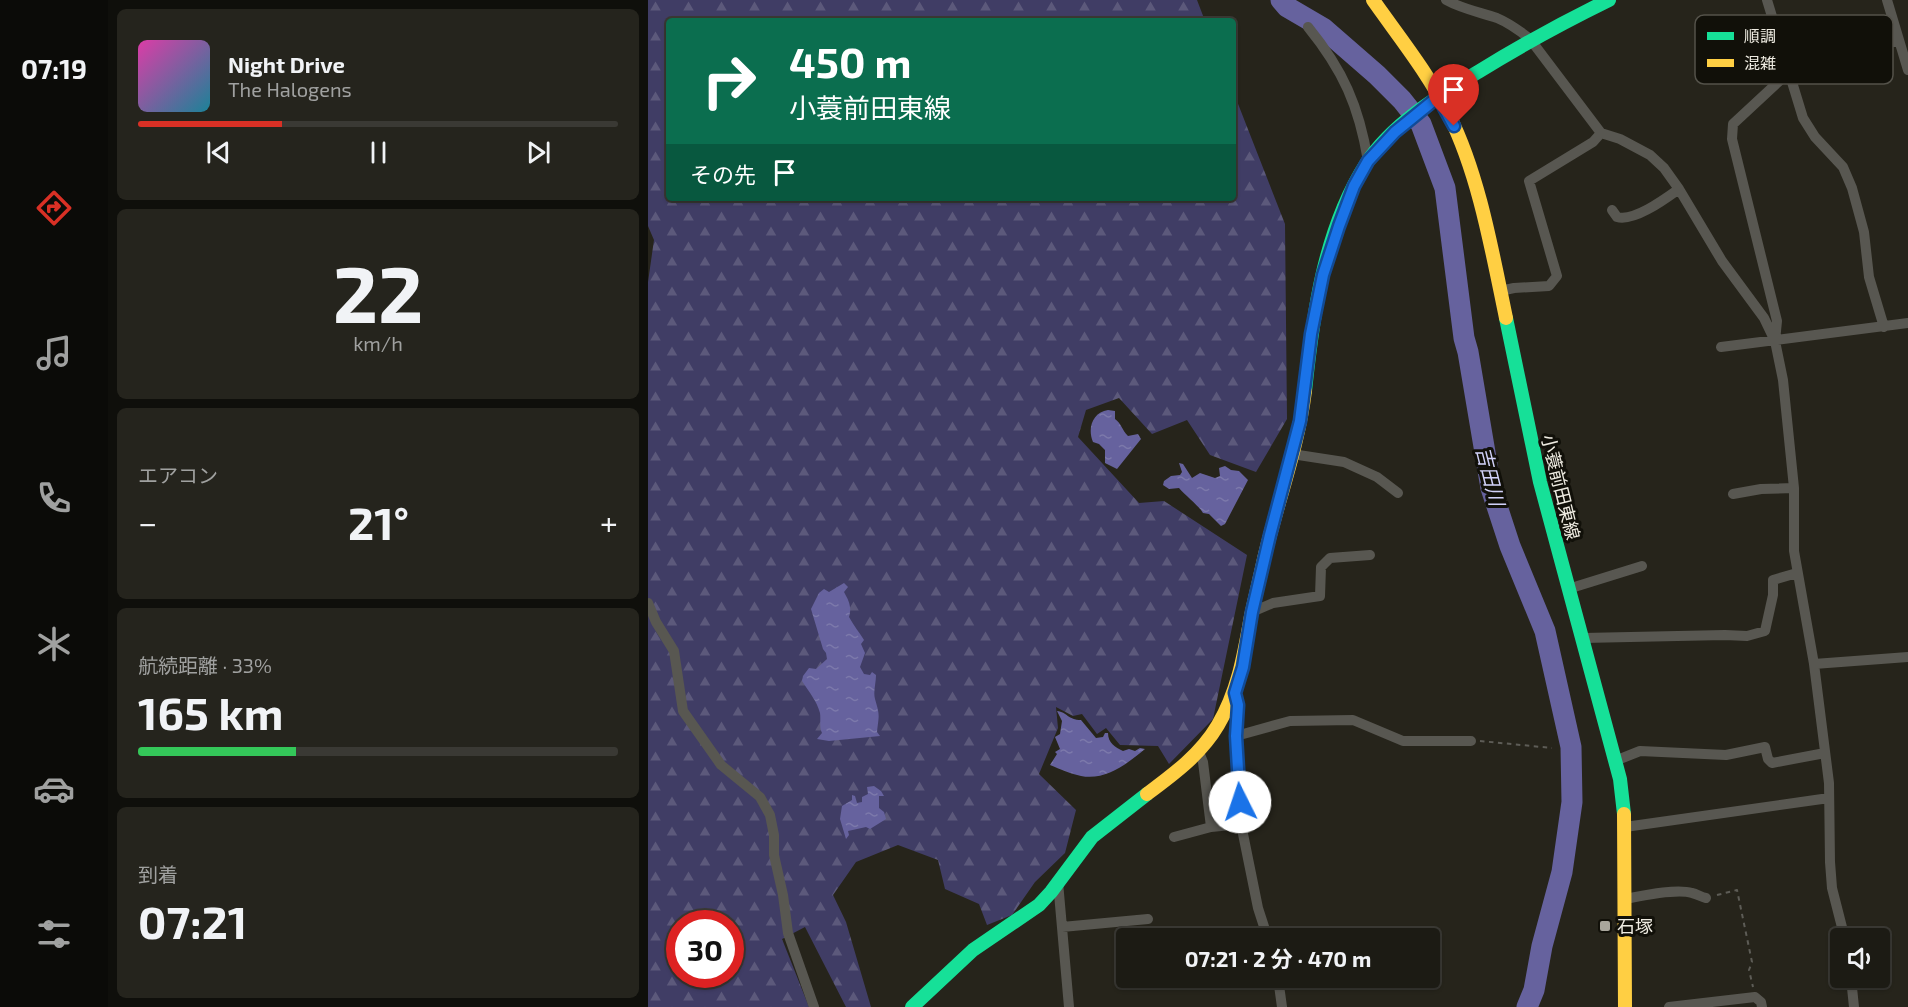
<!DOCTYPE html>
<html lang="ja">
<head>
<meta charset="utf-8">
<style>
  :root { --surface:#1c1b14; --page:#25241d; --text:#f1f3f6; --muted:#a0a1a0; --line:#3a3934; --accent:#d93025 }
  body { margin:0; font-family:"Exo 2","Noto Sans JP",sans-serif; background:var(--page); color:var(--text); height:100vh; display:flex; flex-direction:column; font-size:22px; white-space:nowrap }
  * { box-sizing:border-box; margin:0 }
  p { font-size:20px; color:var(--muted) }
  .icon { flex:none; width:33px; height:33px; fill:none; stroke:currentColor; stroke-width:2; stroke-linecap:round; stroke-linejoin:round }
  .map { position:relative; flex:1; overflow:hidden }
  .sheet { display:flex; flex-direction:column; gap:9px; padding:9px; background:#0f0f0b; width:540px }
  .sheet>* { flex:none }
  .hud { position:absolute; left:18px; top:18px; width:570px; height:183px; border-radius:6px; box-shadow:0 2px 4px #0004,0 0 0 2px var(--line); background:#0b6e4f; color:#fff; overflow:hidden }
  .fabs { position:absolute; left:1182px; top:928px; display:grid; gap:12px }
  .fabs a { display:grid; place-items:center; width:60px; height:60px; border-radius:6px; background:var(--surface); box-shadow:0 2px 4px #0004,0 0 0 2px var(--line); font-size:30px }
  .speed { position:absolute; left:18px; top:910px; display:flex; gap:12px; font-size:30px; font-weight:700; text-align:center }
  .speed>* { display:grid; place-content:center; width:78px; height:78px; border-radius:50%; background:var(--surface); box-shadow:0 2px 4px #0004,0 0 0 2px var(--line); line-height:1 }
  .speed .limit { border:9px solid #d22; background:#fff; color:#111 }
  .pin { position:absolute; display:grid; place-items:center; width:51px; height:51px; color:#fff; margin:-62px -26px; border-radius:50% 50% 50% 0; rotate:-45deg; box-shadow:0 0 6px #0007 }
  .pin .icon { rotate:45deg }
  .me { position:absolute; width:66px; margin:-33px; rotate:356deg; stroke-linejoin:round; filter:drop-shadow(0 0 4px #0008) }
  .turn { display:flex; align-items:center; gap:21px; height:126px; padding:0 24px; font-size:27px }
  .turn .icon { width:78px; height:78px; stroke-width:2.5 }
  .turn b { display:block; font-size:42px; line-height:51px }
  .then { display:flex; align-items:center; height:57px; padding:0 24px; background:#0003; gap:12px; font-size:22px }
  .big { font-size:45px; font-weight:700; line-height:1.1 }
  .sheet .widget { flex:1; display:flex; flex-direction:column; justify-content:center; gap:9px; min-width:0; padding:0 21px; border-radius:9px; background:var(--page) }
  .sheet .dial { align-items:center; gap:0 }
  .dial b { font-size:78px; line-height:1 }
  .song { display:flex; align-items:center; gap:18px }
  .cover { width:72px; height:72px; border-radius:9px; background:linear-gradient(135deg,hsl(320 70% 55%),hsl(190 70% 35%)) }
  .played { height:6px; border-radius:3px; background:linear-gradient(90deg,var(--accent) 30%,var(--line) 30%) }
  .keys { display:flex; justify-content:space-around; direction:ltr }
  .heat { display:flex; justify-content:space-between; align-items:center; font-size:33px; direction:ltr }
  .charge { height:9px; border-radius:4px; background:linear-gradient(90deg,#34c759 33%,var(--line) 0) }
  .trip { position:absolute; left:468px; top:928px; width:324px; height:60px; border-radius:6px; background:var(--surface); box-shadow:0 2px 4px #0004,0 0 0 2px var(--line); font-weight:700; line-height:60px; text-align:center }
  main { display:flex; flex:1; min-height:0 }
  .menu { display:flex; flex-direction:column; width:108px; justify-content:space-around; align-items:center; background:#0b0b08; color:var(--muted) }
  .menu .icon { width:42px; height:42px }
  .menu .current { color:var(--accent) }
  .menu b { font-size:27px; color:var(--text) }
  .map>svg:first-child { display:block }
  .forest { fill:url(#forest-firs); fill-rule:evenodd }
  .water { fill:url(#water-ripples) }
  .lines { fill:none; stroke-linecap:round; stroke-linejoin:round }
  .river { stroke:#66629e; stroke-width:21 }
  .path { stroke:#5d5c56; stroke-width:2; stroke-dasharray:4.5 4.5; stroke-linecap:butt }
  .street { stroke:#585751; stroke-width:10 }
  .fast { stroke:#16e098; stroke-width:14 }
  .slow { stroke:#ffcf43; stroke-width:14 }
  .route-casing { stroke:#114b97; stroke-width:15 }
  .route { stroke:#1a73e8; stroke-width:10 }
  .poi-dot { fill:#a9a69c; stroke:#111009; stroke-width:2 }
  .labels { text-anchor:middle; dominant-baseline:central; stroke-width:6; stroke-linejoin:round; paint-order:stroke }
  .street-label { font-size:18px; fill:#efece2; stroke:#111009 }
  .poi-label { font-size:18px; fill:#efece2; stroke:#111009; text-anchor:start }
  .water-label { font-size:20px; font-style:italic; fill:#d1d1f8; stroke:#111009 }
  .key { fill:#111009; stroke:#54524a; stroke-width:1.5 }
  .key-label { font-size:16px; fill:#efece2 }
</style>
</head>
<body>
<main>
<nav class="menu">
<b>07:19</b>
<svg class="icon current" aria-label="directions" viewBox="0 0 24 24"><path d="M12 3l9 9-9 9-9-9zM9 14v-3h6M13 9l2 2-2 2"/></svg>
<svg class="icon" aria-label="music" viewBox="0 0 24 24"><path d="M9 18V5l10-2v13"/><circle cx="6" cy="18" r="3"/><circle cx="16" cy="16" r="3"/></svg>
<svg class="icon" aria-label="phone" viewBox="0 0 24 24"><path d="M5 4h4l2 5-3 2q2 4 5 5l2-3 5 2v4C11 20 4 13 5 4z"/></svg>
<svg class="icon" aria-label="climate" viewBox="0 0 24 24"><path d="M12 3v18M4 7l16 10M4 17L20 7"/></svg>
<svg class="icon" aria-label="car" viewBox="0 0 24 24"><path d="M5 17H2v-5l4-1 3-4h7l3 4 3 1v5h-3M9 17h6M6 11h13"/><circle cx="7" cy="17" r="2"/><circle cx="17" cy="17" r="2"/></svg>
<svg class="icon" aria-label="filters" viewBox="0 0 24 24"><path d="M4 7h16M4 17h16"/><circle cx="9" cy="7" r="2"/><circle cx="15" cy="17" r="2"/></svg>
</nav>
<section class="sheet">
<div class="widget">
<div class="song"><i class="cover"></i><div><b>Night Drive</b><p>The Halogens</p></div></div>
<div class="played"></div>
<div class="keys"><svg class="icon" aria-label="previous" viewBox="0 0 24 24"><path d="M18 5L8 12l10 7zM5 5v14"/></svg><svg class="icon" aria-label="pause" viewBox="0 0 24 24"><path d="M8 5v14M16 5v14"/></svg><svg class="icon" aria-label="next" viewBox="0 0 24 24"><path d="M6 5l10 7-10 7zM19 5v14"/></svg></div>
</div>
<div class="widget dial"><b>22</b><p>km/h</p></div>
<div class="widget"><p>エアコン</p>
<div class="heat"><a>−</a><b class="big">21°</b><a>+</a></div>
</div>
<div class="widget"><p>航続距離 · 33%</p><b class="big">165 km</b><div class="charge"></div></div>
<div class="widget"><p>到着</p><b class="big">07:21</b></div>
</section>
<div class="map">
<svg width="1260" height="1007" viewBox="0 0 1260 1007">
  <defs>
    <pattern id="forest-firs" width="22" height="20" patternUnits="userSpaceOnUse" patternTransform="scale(1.5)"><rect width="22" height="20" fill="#403d65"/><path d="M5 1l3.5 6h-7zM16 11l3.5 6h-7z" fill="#5c597b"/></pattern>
    <pattern id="water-ripples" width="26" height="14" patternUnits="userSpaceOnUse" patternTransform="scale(1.5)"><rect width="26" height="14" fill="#66629e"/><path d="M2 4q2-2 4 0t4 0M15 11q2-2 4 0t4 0" fill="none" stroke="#7c79ab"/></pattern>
  </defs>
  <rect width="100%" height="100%" fill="#26241b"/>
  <path class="forest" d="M0 0H549L557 21H21V198H585V91L637 224 639 419 608 472 562 455 539 420 504 434 471 398 438 410 430 437 491 503 516 501 599 555 565 719 521 764 510 746 472 745 458 728 449 734 434 714 425 716 408 707 410 728 391 774 428 810 417 853 387 882 364 915 339 925 331 904 297 889 290 860 250 845 208 862 185 895 198 922 223 1007H198L157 927 134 939 161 1007H0V282L6 240 0 226ZM32 924H82V975H32Z"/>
  <path class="water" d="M460 410 467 411V419C473 423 474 430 480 436L490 434 493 439 469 469 457 463V450L451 444 445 442C439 428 445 412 460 410Z
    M531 463 535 464 544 478 552 473 567 478 572 476 571 468 577 466 583 470 591 471 600 480 577 524 573 526 561 514 555 513C552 507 538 496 531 488L521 489 515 485 516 481 523 476 532 475 534 472Z
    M196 583 200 587 196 592C201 601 204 607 201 617 206 626 211 632 216 640L213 644 217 653 212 667 216 674 222 675 224 672 228 675C228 683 225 692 227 699 232 716 231 714 229 732L232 736 181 741 169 739 174 733C171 727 173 720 172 713 169 701 161 692 154 681L155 676 161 668 168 669 179 659 178 653 175 649 163 609 171 593 176 589 181 592Z
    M409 711C419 712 420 720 433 720L448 738 455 737 457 733H460C460 743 467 747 475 751L481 749 487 751 492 748 497 749C480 763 458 781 433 776 423 774 412 769 402 765L409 754 407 752 412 749 407 737 412 734 414 721Z
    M226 786 233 791 236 796H231V808L236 812 238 819 222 829 218 827 200 831 201 835 198 839 192 819 194 806 204 800V795L207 796 209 803 214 802V797L220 794 219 787Z"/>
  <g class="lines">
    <path class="river" d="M633 0 639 7 675 28 729 75 754 100 773 124 797 188 816 338 820 352 843 488 862 546 897 631 923 747 924 802 914 872 894 946 886 990 879 1007"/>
    <path class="path" d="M832 741 904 748
      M1069 895 1089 890 1104 962 1101 970 1105 987"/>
    <path class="street" d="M798 0C814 9 831 12 849 18 861 23 872 31 882 39L953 133 972 139 1002 155 1016 168 1031 189 1074 261 1116 318 1127 341 1135 380 1146 488V551L1166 664 1181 783 1182 862 1184 888 1197 939
      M1119 0 1155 118 1167 137 1195 167 1204 188 1216 232 1221 277 1236 327
      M1239 0 1260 70
      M660 27C695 70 711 106 720 161
      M964 210 969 217C986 222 1017 199 1031 189
      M852 291 866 288 901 286 909 276 881 181 945 142 953 133
      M1127 341 1129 321 1084 139 1085 124 1141 72 1251 40
      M1073 347 1260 323
      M644 454 696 462 729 477 750 493
      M1085 494 1113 489 1146 488
      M920 589 994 566
      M0 603 8 622 26 651 35 711 73 765 112 797 122 815 126 835V855L135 895 140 933 166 1007
      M604 612 625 603 672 596 673 567 682 558 722 555
      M935 638 1077 635 1099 636 1117 631 1125 595V580L1149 573
      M1166 664 1260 657
      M587 693 590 705 588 736 593 824 610 908 620 939
      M588 736 642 721 705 720 755 741H823
      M551 752 555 762 563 827 593 824
      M967 761 992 751 1078 755 1117 747 1120 759 1124 763 1177 753
      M977 827 1181 798
      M526 837 563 827
      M410 882 421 1007
      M977 899C993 896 1028 888 1044 893 1049 894 1053 897 1058 898
      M414 927 500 919
      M630 978 634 1007
      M1203 978 1206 1007
      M1021 1007 1107 997 1113 1002 1114 1007"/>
    <path class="fast" d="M858 318 892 482 972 779 976 814
      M657 391C665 314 676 230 718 164 744 124 789 97 830 72 872 46 916 22 961 0
      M264 1007 325 950 391 905 403 892 444 837 499 794"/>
    <path class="slow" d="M725 0C751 37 781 74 801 115 831 175 844 251 858 318
      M499 794C526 774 553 754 570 725 590 691 596 655 603 616 607 597 612 578 616 559 629 503 650 448 657 391
      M976 814 977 1007"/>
  </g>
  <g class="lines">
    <defs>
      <path id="route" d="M592 802 588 736 590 705 587 693 595 667 604 612 622 535 652 421 663 334 675 275 691 226 706 186 720 161 747 132 790 97 806 126"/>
    </defs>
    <use href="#route" class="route-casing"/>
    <use href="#route" class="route"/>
  </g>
  <rect class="poi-dot" x="951" y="920" width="12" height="12" rx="3"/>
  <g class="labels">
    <g class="street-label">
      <text transform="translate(913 487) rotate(76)">小蓑前田東線</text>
    </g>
    <g class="poi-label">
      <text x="969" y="926">石塚</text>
    </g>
    <g class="water-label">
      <text transform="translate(843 476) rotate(76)">吉田川</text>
    </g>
  </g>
  <rect x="1047" y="15" width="198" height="69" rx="9" class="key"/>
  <rect x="1059" y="32" width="27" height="8" fill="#16e098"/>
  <rect x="1059" y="59" width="27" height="8" fill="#ffcf43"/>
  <g class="key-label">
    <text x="1096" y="42">順調</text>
    <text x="1096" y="69">混雑</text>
  </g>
</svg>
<div class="fabs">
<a><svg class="icon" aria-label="sound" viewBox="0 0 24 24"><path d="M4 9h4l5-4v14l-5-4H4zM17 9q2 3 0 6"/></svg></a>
</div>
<div class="speed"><div class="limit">30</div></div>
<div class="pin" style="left:806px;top:126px;background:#d93025"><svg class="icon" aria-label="arrive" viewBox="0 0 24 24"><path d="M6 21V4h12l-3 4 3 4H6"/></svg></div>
<svg class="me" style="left:592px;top:802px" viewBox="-20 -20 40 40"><circle r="19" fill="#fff"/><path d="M0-13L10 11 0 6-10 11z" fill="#1a73e8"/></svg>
<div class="trip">07:21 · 2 分 · 470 m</div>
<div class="hud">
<div class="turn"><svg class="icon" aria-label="right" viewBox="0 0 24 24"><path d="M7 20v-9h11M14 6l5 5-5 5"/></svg><div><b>450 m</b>小蓑前田東線</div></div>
<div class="then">その先<svg class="icon" aria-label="arrive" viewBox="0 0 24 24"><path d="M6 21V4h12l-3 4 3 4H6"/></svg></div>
</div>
</div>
</main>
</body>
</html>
